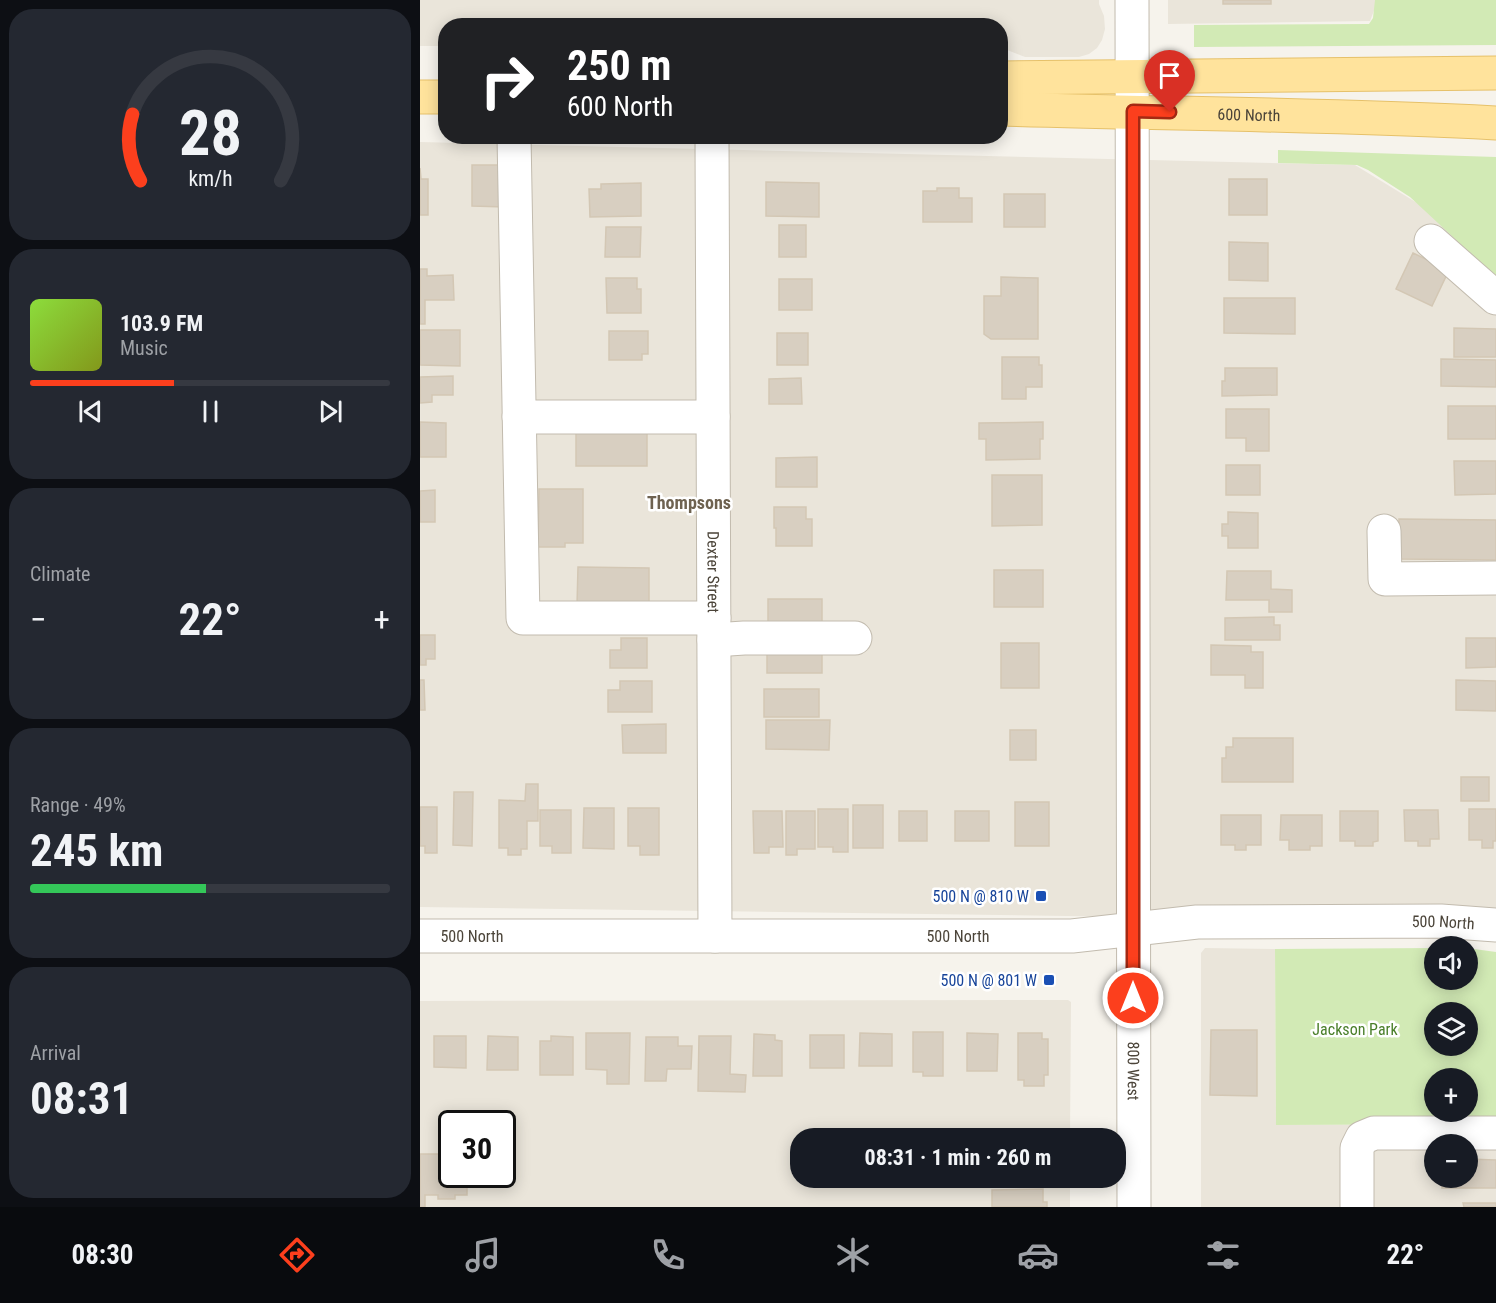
<!DOCTYPE html>
<html lang="en">
<head>
<meta charset="utf-8">
<style>
  :root { --surface:#171b24; --page:#242831; --text:#f1f3f6; --muted:#9ea1a6; --line:#363941; --accent:#fc3f1d }
  body { margin:0; font-family:"Roboto Condensed",sans-serif; background:var(--page); color:var(--text); height:100vh; display:flex; flex-direction:column; font-size:22px; white-space:nowrap }
  * { box-sizing:border-box; margin:0 }
  p { font-size:20px; color:var(--muted) }
  .icon { flex:none; width:33px; height:33px; fill:none; stroke:currentColor; stroke-width:2; stroke-linecap:round; stroke-linejoin:round }
  .map { position:relative; flex:1; overflow:hidden }
  .side { display:flex; flex-direction:column; gap:9px; padding:9px; background:#0d0f14; width:420px }
  .side>* { flex:none }
  .hud { position:absolute; left:18px; top:18px; width:570px; height:126px; border-radius:24px; box-shadow:0 3px 15px #0003; background:#202124; color:#fff; overflow:hidden }
  .buttons { position:absolute; left:1004px; top:936px; display:grid; gap:12px }
  .buttons a { display:grid; place-items:center; width:54px; height:54px; border-radius:50%; background:var(--surface); box-shadow:0 3px 15px #0003; font-size:30px }
  .speed { position:absolute; left:18px; top:1110px; display:flex; gap:12px; font-size:30px; font-weight:700; text-align:center }
  .speed>* { display:grid; place-content:center; width:78px; height:78px; border-radius:50%; background:var(--surface); box-shadow:0 3px 15px #0003; line-height:1 }
  .speed .limit { border:3px solid #111; border-radius:9px; background:#fff; color:#111 }
  .pin { position:absolute; display:grid; place-items:center; width:51px; height:51px; color:#fff; margin:-62px -26px; border-radius:50% 50% 50% 0; rotate:-45deg; box-shadow:0 0 6px #0007 }
  .pin .icon { rotate:45deg }
  .me { position:absolute; width:66px; margin:-33px; rotate:0deg; stroke-linejoin:round; filter:drop-shadow(0 0 4px #0008) }
  .turn { display:flex; align-items:center; gap:21px; height:126px; padding:0 30px; font-size:27px }
  .turn .icon { width:78px; height:78px; stroke-width:2.5 }
  .turn b { display:block; font-size:42px; line-height:51px }
  .big { font-size:45px; font-weight:700; line-height:1.1 }
  .side .tile { flex:1; display:flex; flex-direction:column; justify-content:center; gap:9px; min-width:0; padding:0 21px; border-radius:24px; background:var(--page) }
  .side .dial { align-items:center; gap:0 }
  .dial svg { height:156px; overflow:visible; fill:none; stroke:var(--line); stroke-width:7; stroke-linecap:round; text-anchor:middle }
  .dial text { fill:var(--text); stroke:none }
  .song { display:flex; align-items:center; gap:18px }
  .cover { width:72px; height:72px; border-radius:9px; background:linear-gradient(135deg,hsl(90 70% 55%),hsl(70 70% 35%)) }
  .played { height:6px; border-radius:3px; background:linear-gradient(90deg,var(--accent) 40%,var(--line) 40%) }
  .keys { display:flex; justify-content:space-around; direction:ltr }
  .heat { display:flex; justify-content:space-between; align-items:center; font-size:33px; direction:ltr }
  .charge { height:9px; border-radius:4px; background:linear-gradient(90deg,#34c759 49%,var(--line) 0) }
  .trip { position:absolute; left:370px; top:1128px; width:336px; height:60px; border-radius:24px; background:var(--surface); box-shadow:0 3px 15px #0003; font-weight:700; line-height:60px; text-align:center }
  .dock { display:flex; height:96px; justify-content:space-around; align-items:center; background:#090b0e; color:var(--muted) }
  .dock .icon { width:42px; height:42px }
  .dock .on { color:var(--accent) }
  .dock b { font-size:27px; color:var(--text) }
  main { display:flex; flex:1; min-height:0 }
  .map>svg:first-child { display:block }
  .residential { fill:#eae5da; fill-rule:evenodd }
  .green { fill:#d2eab5; fill-rule:evenodd }
  .building { fill:#d8cfc1; stroke:#d3c7b4; stroke-width:1.5 }
  .lines { fill:none; stroke-linecap:round; stroke-linejoin:round }
  .minor-casing { stroke:#c2bbae; stroke-width:35 }
  .major-casing { stroke:#e6c16a; stroke-width:35 }
  .minor { stroke:#fff; stroke-width:33 }
  .major { stroke:#ffe39c; stroke-width:33 }
  .route-casing { stroke:#a42913; stroke-width:15 }
  .route { stroke:#fc3f1d; stroke-width:10 }
  .transit-dot { fill:#1a4fb4; stroke:#fff; stroke-width:2 }
  .labels { text-anchor:middle; dominant-baseline:central; stroke-width:5; stroke-linejoin:round; paint-order:stroke }
  .street-label { font-size:16px; fill:#4b4439; stroke:#fff }
  .transit-label { font-size:16px; fill:#164399; stroke:#fff; text-anchor:end }
  .park-label { font-size:16px; fill:#4a7f2a; stroke:#fff }
  .neighbourhood-label { font-size:18px; font-weight:bold; fill:#6e6250; stroke:#fff }
</style>
</head>
<body>
<main>
<section class="side">
<div class="tile dial"><svg viewBox="0 0 100 80">
<path d="M14 69A42 42 0 1 1 86 69"/>
<path d="M14 69A42 42 0 0 1 10 35" stroke="#fc3f1d"/>
<text x="50" y="56" font-size="32" font-weight="700">28</text>
<text x="50" y="72" font-size="11">km/h</text>
</svg></div>
<div class="tile">
<div class="song"><i class="cover"></i><div><b>103.9 FM</b><p>Music</p></div></div>
<div class="played"></div>
<div class="keys"><svg class="icon" aria-label="previous" viewBox="0 0 24 24"><path d="M18 5L8 12l10 7zM5 5v14"/></svg><svg class="icon" aria-label="pause" viewBox="0 0 24 24"><path d="M8 5v14M16 5v14"/></svg><svg class="icon" aria-label="next" viewBox="0 0 24 24"><path d="M6 5l10 7-10 7zM19 5v14"/></svg></div>
</div>
<div class="tile"><p>Climate</p>
<div class="heat"><a>−</a><b class="big">22°</b><a>+</a></div>
</div>
<div class="tile"><p>Range · 49%</p><b class="big">245 km</b><div class="charge"></div></div>
<div class="tile"><p>Arrival</p><b class="big">08:31</b></div>
</section>
<div class="map">
<svg width="1076" height="1207" viewBox="0 0 1076 1207">
  <rect width="100%" height="100%" fill="#f6f3ec"/>
  <path class="residential" d="M0 0H679V4L684 16 685 29 682 40 677 48 669 54 659 57H605L587 50H581L580 26H26L25 46H0Z
    M748 0H958L950 21 748 24Z
    M0 142 935 165 1007 209 1076 274V922L0 907Z
    M785 948 855 949 856 1125 1076 1124V1207H781V953ZM1014 1144H1047V1178H1014Z
    M648 1000 651 1002 650 1138H381V1178H650V1207H0V1001ZM32 1124H82V1174H32Z"/>
  <path class="green" d="M955 0H1076V45L774 47V25L949 24 953 18Z
    M858 150 1076 157V277L990 197 948 170 937 165 858 163Z
    M1014 948V980H1047V948L1076 952V1124L856 1125 855 949ZM1014 1012H1047V1046H1014ZM1014 1078H1047V1112H1014Z"/>
  <path class="building" d="M803 0H851V4H803Z
    M52 165H85V207L52 206Z
    M0 168 1 179H8V215H0Z
    M809 179H847V215H809Z
    M346 182 399 183V217L346 216Z
    M221 183V216L170 217 169 189H181V184Z
    M517 188H539V198H552V222H503V191H517Z
    M584 194H625V227H584Z
    M359 225H386V257H359Z
    M186 227H221L220 257H185Z
    M809 242 848 243V281L809 280Z
    M993 253 1029 270 1012 306 976 289Z
    M0 269H7V276L33 275 34 300H5V324H0Z
    M581 277 618 278V339H571L564 334V296H581Z
    M186 278H217V289H221V313H187Z
    M359 279H392V310H359Z
    M804 298H875V334L804 333Z
    M1034 328 1076 329V357H1034Z
    M0 330H40V366L0 365Z
    M189 331H228V354H222V360H189Z
    M357 333H388V365H357Z
    M582 357H619V365H622V387H606V399H582Z
    M1021 359 1076 360V387L1021 386Z
    M805 368H857V395L802 396V381H805Z
    M33 376V395H12V402L0 403V377Z
    M381 378 382 404H349V379Z
    M1028 406H1076V439H1028Z
    M806 409H849V451H826V438H806Z
    M0 422 26 423V457H0Z
    M623 422V439H620V459L566 460V439H559V423Z
    M156 429 227 430V466H156Z
    M397 457V487H356V458Z
    M1034 461H1076V494L1035 495Z
    M806 465H840V495H806Z
    M572 475H622V525L572 526Z
    M119 489H163V543H145V547H118Z
    M15 490V522H0V491Z
    M354 507H386V519H392V546H356V528H354Z
    M808 512 838 513V548H808V536H802V524H808Z
    M979 519 1076 520V560L979 559Z
    M158 567 229 568V605H157Z
    M574 570H623V607H574Z
    M807 571H851V589L872 590V612H849V600H806Z
    M348 599H402V625H348Z
    M854 617V625H860V640H805V618Z
    M0 635H15V659H6V665H0Z
    M201 638H227V668H190V650H201Z
    M1046 638H1076V667L1046 668Z
    M581 643H619V688H581Z
    M347 645H402V673H347Z
    M791 645 831 646V652H843V688H825V675H791Z
    M0 680H4L5 710H0Z
    M1036 680 1076 681V711L1036 710Z
    M200 681H232V712H188V690H200Z
    M344 689H399V717H344Z
    M346 720H410L409 750 346 749Z
    M246 724V753H203L202 725Z
    M590 730H616V760H590Z
    M813 738H873V782H802V758H806V747H813Z
    M1041 777H1069V801H1041Z
    M106 784H118V821H107V849H101V855H88V848H79V800L105 801Z
    M34 792H53L52 846 33 845Z
    M595 802H629V846H595Z
    M433 805H463V848H433Z
    M0 807H17V853H5V846H0Z
    M164 808H194V849L163 848Z
    M208 808H239V855H220V846H208Z
    M398 809H428V852H413V847H398Z
    M1049 809H1076V841H1073V848H1062V840H1049Z
    M120 810H151V853H132V846H120Z
    M984 810H1018L1019 839H1010V846H998V841H985Z
    M333 811H362L363 847H349V853H334Z
    M366 811H395V849H377V855H366Z
    M479 811H507V841H479Z
    M535 811H569V841H535Z
    M920 811H958V841L953 842V846H935V841H920Z
    M801 815H841V845H826V850H815V845H801Z
    M861 815H902V846H890V850H869V840H860Z
    M791 1030H837V1096L790 1095Z
    M493 1032H523V1076H503V1072H493Z
    M166 1033H210L209 1084H187V1070L166 1069Z
    M440 1033 472 1034V1066H439Z
    M547 1033 578 1034 577 1071H547Z
    M598 1033H622V1039H628V1075H624V1086H604V1080H598Z
    M334 1034 355 1035V1040L362 1041V1076H333Z
    M390 1035H424V1068H390Z
    M14 1036H46V1068L14 1067Z
    M68 1036 98 1037V1070H67Z
    M131 1036 153 1037V1075H120V1041H131Z
    M279 1036H311L310 1074 326 1075 325 1092 278 1091Z
    M226 1037H258V1046H272L271 1069H247L246 1081H225Z
    M590 1130 624 1131V1138H590Z
    M0 1154H32V1174H47V1195H35V1199H18V1195H5V1207H0Z
    M1047 1159 1076 1160V1188H1022V1178H1047Z
    M623 1189V1202H627V1207H572V1190Z
    M1043 1203H1076V1207H1044Z"/>
  <g class="lines">
    <defs>
      <g id="minor">
        <path id="s1" d="M712 0 714 1207"/>
        <path d="M94 136 103 618H294"/>
        <path id="s2" d="M292 136 295 936"/>
        <path d="M1011 241 1076 298"/>
        <path d="M99 417H293"/>
        <path d="M964 531 965 579 1076 578"/>
        <path d="M294 640 324 638H435"/>
        <path id="s3" d="M0 936H652L777 922 1021 921 1076 925"/>
        <path d="M937 1207V1148L942 1138 954 1133H1076"/>
      </g>
      <g id="major">
        <path d="M580 78 1076 73"/>
        <path d="M0 97H26"/>
        <path id="s4" d="M580 109C746 114 911 114 1076 123"/>
      </g>
    </defs>
    <use href="#minor" class="minor-casing"/>
    <use href="#major" class="major-casing"/>
    <use href="#minor" class="minor"/>
    <use href="#major" class="major"/>
  </g>
  <g class="lines">
    <defs>
      <path id="route" d="M713 998V111L750 112"/>
    </defs>
    <use href="#route" class="route-casing"/>
    <use href="#route" class="route"/>
  </g>
  <g class="transit-dot">
    <rect x="615" y="890" width="12" height="12" rx="3"/>
    <rect x="623" y="974" width="12" height="12" rx="3"/>
  </g>
  <g class="labels">
    <g class="street-label">
      <text stroke="none"><textPath href="#s4" startOffset="249">600 North</textPath></text>
      <text stroke="none"><textPath href="#s2" startOffset="436">Dexter Street</textPath></text>
      <text stroke="none"><textPath href="#s3" startOffset="1024">500 North</textPath></text>
      <text stroke="none"><textPath href="#s3" startOffset="52">500 North</textPath></text>
      <text stroke="none"><textPath href="#s3" startOffset="538">500 North</textPath></text>
      <text stroke="none"><textPath href="#s1" startOffset="1071">800 West</textPath></text>
    </g>
    <g class="transit-label">
      <text x="609" y="896">500 N @ 810 W</text>
      <text x="617" y="980">500 N @ 801 W</text>
    </g>
    <g class="park-label">
      <text x="935" y="1029">Jackson Park</text>
    </g>
    <g class="neighbourhood-label">
      <text x="269" y="502">Thompsons</text>
    </g>
  </g>
</svg>
<div class="buttons">
<a><svg class="icon" aria-label="sound" viewBox="0 0 24 24"><path d="M4 9h4l5-4v14l-5-4H4zM17 9q2 3 0 6"/></svg></a>
<a><svg class="icon" aria-label="layers" viewBox="0 0 24 24"><path d="M12 4l9 5-9 5-9-5zM3 14l9 5 9-5"/></svg></a>
<a>+</a>
<a>−</a>
</div>
<div class="speed"><div class="limit">30</div></div>
<div class="pin" style="left:750px;top:112px;background:#d93025"><svg class="icon" aria-label="arrive" viewBox="0 0 24 24"><path d="M6 21V4h12l-3 4 3 4H6"/></svg></div>
<svg class="me" style="left:713px;top:998px" viewBox="-20 -20 40 40"><circle r="17" fill="#fc3f1d" stroke="#fff" stroke-width="3"/><path d="M0-11L8 9 0 5-8 9z" fill="#fff"/></svg>
<div class="trip">08:31 · 1 min · 260 m</div>
<div class="hud">
<div class="turn"><svg class="icon" aria-label="right" viewBox="0 0 24 24"><path d="M7 20v-9h11M14 6l5 5-5 5"/></svg><div><b>250 m</b>600 North</div></div>
</div>
</div>
</main>
<nav class="dock">
<b>08:30</b>
<svg class="icon on" aria-label="directions" viewBox="0 0 24 24"><path d="M12 3l9 9-9 9-9-9zM9 14v-3h6M13 9l2 2-2 2"/></svg>
<svg class="icon" aria-label="music" viewBox="0 0 24 24"><path d="M9 18V5l10-2v13"/><circle cx="6" cy="18" r="3"/><circle cx="16" cy="16" r="3"/></svg>
<svg class="icon" aria-label="phone" viewBox="0 0 24 24"><path d="M5 4h4l2 5-3 2q2 4 5 5l2-3 5 2v4C11 20 4 13 5 4z"/></svg>
<svg class="icon" aria-label="climate" viewBox="0 0 24 24"><path d="M12 3v18M4 7l16 10M4 17L20 7"/></svg>
<svg class="icon" aria-label="car" viewBox="0 0 24 24"><path d="M5 17H2v-5l4-1 3-4h7l3 4 3 1v5h-3M9 17h6M6 11h13"/><circle cx="7" cy="17" r="2"/><circle cx="17" cy="17" r="2"/></svg>
<svg class="icon" aria-label="filters" viewBox="0 0 24 24"><path d="M4 7h16M4 17h16"/><circle cx="9" cy="7" r="2"/><circle cx="15" cy="17" r="2"/></svg>
<b>22°</b>
</nav>
</body>
</html>
